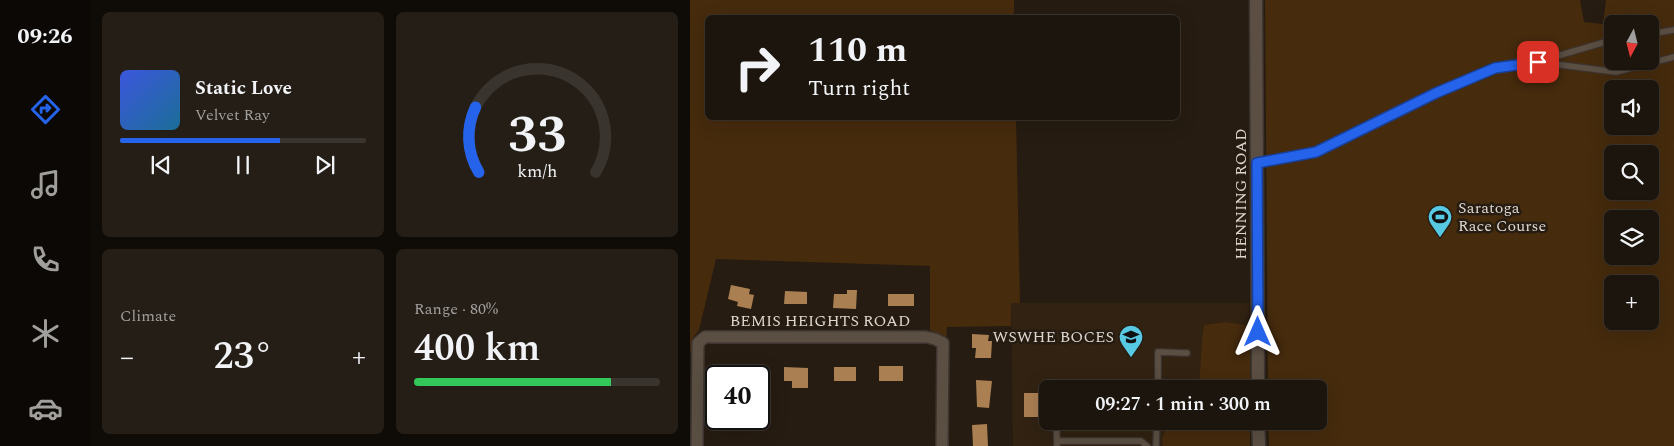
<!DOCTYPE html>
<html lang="en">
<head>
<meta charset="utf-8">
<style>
  :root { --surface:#1c150d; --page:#251e16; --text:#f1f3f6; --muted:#a09f9d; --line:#3a342e; --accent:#2563eb }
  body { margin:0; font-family:Spectral,serif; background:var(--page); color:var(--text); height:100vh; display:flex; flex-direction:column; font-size:19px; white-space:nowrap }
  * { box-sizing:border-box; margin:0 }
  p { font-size:16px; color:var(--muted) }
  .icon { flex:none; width:28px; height:28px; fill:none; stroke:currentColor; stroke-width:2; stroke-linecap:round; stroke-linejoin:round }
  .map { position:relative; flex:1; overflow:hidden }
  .sheet { display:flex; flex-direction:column; gap:12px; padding:12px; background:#0f0c07; width:600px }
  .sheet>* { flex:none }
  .hud { position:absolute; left:15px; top:15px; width:475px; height:105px; border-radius:8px; box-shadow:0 5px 20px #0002,0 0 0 1px var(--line); background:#1c150d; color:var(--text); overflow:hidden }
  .needle { width:32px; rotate:187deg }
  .controls { position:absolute; left:914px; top:15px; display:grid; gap:10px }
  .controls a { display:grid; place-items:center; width:55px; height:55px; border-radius:8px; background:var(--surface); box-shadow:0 5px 20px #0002,0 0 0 1px var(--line); font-size:25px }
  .speed { position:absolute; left:15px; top:365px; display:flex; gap:10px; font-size:25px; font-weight:700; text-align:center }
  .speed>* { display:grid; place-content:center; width:65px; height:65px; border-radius:50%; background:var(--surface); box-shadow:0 5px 20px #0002,0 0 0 1px var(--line); line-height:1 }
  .speed .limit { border:2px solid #111; border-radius:8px; background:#fff; color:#111 }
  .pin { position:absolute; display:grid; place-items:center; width:42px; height:42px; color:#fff; margin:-21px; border-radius:10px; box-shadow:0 2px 8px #0006 }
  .me { position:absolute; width:55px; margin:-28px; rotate:0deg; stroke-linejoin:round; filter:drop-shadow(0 0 4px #0008) }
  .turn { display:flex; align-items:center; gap:18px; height:105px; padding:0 20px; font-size:22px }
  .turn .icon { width:65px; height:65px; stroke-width:2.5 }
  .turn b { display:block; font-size:35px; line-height:42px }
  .big { font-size:38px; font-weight:600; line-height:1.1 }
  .sheet .widget { flex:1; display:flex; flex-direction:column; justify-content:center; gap:8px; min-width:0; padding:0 18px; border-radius:8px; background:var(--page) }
  .sheet .dial { align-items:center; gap:0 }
  .dial svg { height:130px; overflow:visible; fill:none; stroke:var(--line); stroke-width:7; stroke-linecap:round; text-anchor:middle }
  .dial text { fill:var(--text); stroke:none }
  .song { display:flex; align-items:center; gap:15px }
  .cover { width:60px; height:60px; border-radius:8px; background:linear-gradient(135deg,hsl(230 70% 55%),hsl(200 70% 35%)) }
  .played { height:5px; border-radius:2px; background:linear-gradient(90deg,var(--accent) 65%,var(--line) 65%) }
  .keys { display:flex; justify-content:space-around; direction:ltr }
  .heat { display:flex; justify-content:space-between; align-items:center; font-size:28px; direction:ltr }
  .charge { height:8px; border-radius:4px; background:linear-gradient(90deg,#34c759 80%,var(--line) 0) }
  .sheet .tiles { flex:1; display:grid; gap:12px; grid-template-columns:repeat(2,1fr) }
  .trip { position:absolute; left:349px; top:380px; width:288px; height:50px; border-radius:8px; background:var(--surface); box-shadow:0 5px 20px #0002,0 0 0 1px var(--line); font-weight:600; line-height:50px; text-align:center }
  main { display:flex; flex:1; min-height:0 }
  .menu { display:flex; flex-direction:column; width:90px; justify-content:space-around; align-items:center; background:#0b0805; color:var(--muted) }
  .menu .icon { width:35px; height:35px }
  .menu .on { color:var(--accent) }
  .menu b { font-size:22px; color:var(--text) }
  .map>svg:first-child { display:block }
  .built { fill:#312212 }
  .green { fill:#462b0d; fill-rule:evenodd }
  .building { fill:#aa7f52 }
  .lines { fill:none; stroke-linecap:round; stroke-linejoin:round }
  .service-casing { stroke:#3d342f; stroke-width:8 }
  .minor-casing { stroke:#3d342f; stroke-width:14 }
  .tertiary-casing { stroke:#3d342f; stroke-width:15 }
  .service { stroke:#5b4f43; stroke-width:5.5 }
  .minor { stroke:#5b4f43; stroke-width:11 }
  .tertiary { stroke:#5b4f43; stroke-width:12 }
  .route-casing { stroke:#184099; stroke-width:12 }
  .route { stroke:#2563eb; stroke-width:9 }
  .labels { text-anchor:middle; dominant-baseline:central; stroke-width:5; stroke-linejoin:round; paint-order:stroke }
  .street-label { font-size:16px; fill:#ded7d0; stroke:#261c11 }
  .poi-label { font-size:16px; fill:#ded7d0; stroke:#261c11; text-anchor:start }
</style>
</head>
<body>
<main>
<nav class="menu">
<b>09:26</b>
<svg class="icon on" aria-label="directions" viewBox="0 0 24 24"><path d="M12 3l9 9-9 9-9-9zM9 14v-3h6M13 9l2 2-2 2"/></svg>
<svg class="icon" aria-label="music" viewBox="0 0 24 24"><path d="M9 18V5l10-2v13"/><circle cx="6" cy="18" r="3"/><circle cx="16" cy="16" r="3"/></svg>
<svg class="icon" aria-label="phone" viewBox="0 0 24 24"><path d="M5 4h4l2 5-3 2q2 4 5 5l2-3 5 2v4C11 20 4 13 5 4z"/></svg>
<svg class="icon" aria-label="climate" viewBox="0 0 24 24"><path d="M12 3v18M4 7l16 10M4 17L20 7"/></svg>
<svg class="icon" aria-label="car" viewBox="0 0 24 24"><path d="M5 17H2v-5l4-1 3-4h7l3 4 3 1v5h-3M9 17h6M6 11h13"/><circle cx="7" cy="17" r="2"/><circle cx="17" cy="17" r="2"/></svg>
</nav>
<section class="sheet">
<div class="tiles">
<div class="widget">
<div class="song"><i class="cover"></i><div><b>Static Love</b><p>Velvet Ray</p></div></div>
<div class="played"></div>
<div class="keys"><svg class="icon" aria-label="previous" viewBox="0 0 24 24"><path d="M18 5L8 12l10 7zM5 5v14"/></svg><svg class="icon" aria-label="pause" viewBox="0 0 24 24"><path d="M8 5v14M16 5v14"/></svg><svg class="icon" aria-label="next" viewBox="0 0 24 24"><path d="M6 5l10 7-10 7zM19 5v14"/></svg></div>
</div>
<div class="widget dial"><svg viewBox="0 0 100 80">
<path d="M14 69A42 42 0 1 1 86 69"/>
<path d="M14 69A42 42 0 0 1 12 29" stroke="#2563eb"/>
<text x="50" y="56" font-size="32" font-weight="700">33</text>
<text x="50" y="72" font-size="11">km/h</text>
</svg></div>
<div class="widget"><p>Climate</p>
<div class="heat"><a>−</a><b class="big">23°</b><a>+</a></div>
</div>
<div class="widget"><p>Range · 80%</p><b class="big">400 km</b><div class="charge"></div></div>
</div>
</section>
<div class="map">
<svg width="984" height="446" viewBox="0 0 984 446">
  <rect width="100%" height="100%" fill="#261c11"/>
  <path class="built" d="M321 303H559L560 389H358V421H560V446H323Z"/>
  <path class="green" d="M0 0H324V17L18 18V118H326L330 303H321V326L257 327 256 342 248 334 240 330V266L26 259 9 330 3 338 0 354Z
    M575 0H890L894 22 913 24 916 0H984V446H579L578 421H628V389H578ZM951 21 950 24H960V61H922V24H917ZM922 89H960V126H922ZM922 154H960V191H922ZM922 219H960V256H922ZM922 284H960V321H922Z
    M536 322 560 326V389H509L512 340 514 325Z
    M508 421H560V446H473L472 439 475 431 483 425H507Z"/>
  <path class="building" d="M41 285 60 289 59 294 64 295 61 309 47 306 48 302 38 299Z
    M157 290H167L166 309 143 308 144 294H157Z
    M95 291 117 292V304H94Z
    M198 294H224V306H198Z
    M282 334 299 335 298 341H302L301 358H285L286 348H282Z
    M189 366H213V381H189Z
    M94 367 118 368V388H102V381H94Z
    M144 367H166V381H144Z
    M286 380 302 381 299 408 287 407Z
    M334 393H353L354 417H334Z
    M297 424 298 446H283L282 425Z"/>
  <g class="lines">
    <defs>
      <path id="service" d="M960 34 984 30
        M850 61 922 40
        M567 163 626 152 746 93 805 68 848 62 926 72 984 57
        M468 389V352L497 353
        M366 421 367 441
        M367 446V441H451L457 446
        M466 446 467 421"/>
      <path id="minor" d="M7 446 8 343 15 337H236L245 339 253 343 252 446"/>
      <path id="tertiary" d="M566 0 568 389
        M568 421 569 446"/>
    </defs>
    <use href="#service" class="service-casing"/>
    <use href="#minor" class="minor-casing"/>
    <use href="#tertiary" class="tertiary-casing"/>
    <use href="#service" class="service"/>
    <use href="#minor" class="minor"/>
    <use href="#tertiary" class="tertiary"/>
  </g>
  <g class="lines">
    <defs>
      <path id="route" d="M568 332 567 163 626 152 746 93 805 68 848 62"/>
    </defs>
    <use href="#route" class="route-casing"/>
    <use href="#route" class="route"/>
  </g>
  <defs>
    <symbol id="stadium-pin" viewBox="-11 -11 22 30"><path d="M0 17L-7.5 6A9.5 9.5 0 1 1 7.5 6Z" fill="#57c9e2" stroke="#261c11"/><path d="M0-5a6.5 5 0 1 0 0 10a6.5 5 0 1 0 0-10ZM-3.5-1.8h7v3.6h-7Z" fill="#111"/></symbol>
    <symbol id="school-pin" viewBox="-11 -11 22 30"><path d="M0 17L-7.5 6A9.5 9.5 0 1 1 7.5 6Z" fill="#57c9e2" stroke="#261c11"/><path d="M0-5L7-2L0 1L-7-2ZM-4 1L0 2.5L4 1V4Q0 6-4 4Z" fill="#111"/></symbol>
  </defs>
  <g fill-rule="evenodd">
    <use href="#stadium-pin" x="736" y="203" width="28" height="38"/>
    <use href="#school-pin" x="427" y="323" width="28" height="38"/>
  </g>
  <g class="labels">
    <g class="street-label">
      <text transform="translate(551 194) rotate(-90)">HENNING ROAD</text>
      <text x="130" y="321">BEMIS HEIGHTS ROAD</text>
    </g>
    <g class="poi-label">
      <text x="768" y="208">Saratoga<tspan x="768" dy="18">Race Course</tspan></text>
      <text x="424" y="337" text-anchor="end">WSWHE BOCES</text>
    </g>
  </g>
</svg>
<div class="controls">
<a><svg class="needle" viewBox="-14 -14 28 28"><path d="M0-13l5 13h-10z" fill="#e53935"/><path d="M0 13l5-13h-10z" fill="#a09f9d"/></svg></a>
<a><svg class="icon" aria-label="sound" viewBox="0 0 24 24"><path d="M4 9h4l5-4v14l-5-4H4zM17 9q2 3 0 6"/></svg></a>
<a><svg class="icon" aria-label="search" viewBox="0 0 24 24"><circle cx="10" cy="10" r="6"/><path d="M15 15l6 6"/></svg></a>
<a><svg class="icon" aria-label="layers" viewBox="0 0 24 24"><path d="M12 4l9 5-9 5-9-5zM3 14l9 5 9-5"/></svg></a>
<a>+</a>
</div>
<div class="speed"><div class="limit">40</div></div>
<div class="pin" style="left:848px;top:62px;background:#d93025"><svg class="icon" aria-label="arrive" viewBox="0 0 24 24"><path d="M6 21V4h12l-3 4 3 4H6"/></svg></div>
<svg class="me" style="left:568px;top:332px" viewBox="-20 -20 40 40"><path d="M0-17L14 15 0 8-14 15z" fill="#2563eb" stroke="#fff" stroke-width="4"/></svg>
<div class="trip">09:27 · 1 min · 300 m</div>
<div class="hud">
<div class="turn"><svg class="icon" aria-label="right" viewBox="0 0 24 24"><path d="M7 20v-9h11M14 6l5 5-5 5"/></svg><div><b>110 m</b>Turn right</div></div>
</div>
</div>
</main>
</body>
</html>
